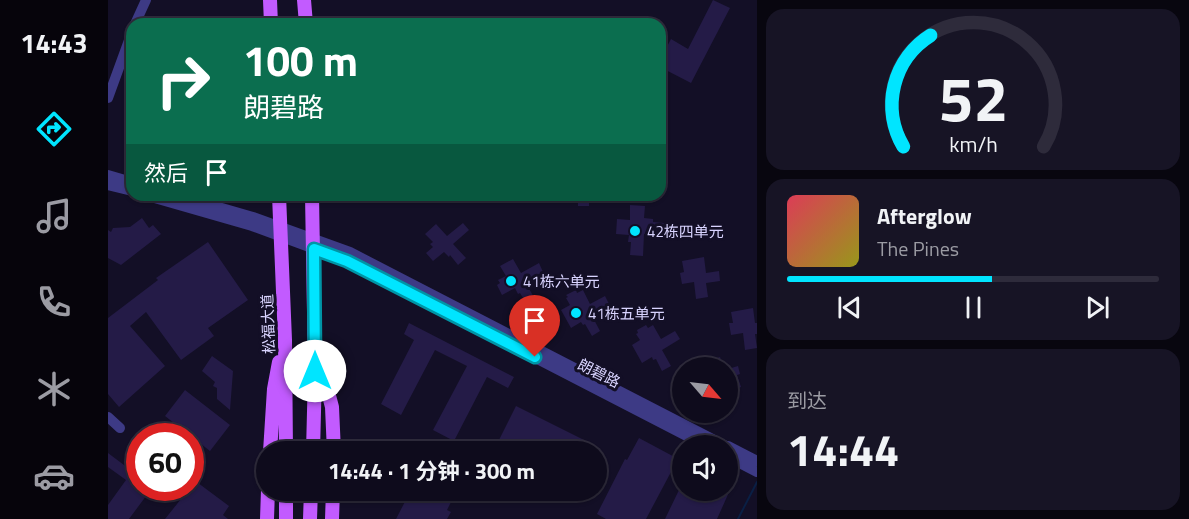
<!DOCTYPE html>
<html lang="zh">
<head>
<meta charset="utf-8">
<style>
  :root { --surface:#0e0b1c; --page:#171425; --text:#f1f3f6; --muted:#9b9ba3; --line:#2e2b3b; --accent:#00e5ff }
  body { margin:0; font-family:"Titillium Web","Noto Sans SC",sans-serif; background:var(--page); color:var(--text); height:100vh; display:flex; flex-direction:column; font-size:22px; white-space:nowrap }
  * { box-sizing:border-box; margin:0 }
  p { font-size:20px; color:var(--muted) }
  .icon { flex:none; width:33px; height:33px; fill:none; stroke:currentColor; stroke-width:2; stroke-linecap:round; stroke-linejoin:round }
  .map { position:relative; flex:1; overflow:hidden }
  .details { display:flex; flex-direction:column; gap:9px; padding:9px; background:#08060f; width:432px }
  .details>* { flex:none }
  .top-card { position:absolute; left:18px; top:18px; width:540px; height:183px; border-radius:18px; box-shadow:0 2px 4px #0004,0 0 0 2px var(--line); background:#0b6e4f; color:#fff; overflow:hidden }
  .needle { width:39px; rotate:118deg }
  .fabs { position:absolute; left:564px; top:357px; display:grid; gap:12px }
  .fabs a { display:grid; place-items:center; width:66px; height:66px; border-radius:50%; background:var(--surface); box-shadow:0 2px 4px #0004,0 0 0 2px var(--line); font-size:30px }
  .speed { position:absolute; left:18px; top:423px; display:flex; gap:12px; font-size:30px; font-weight:700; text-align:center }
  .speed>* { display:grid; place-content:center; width:78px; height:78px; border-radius:50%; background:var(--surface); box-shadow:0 2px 4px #0004,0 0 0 2px var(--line); line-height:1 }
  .speed .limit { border:9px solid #d22; background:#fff; color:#111 }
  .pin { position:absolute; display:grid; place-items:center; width:51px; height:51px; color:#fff; margin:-62px -26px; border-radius:50% 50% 50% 0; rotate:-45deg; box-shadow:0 0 6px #0007 }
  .pin .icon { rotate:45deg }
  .me { position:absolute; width:66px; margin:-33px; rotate:0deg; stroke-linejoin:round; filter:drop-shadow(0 0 4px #0008) }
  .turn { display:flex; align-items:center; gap:21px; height:126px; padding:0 18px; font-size:27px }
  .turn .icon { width:78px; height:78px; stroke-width:2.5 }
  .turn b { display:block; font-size:42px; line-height:51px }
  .then { display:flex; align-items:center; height:57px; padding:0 18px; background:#0003; gap:12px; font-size:22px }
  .big { font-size:45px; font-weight:700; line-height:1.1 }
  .details .card { flex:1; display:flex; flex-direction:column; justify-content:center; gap:9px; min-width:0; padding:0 21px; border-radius:18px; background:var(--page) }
  .details .dial { align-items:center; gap:0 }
  .dial svg { height:156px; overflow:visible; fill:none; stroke:var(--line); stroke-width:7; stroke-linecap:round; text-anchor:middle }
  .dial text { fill:var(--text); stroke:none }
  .song { display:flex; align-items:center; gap:18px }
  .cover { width:72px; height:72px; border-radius:9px; background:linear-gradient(135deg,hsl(350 70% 55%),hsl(60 70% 35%)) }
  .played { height:6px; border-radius:3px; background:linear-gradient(90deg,var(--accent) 55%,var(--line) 55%) }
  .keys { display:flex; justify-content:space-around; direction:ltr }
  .trip { position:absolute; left:148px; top:441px; width:351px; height:60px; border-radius:30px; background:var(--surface); box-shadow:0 2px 4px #0004,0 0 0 2px var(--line); font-weight:700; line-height:60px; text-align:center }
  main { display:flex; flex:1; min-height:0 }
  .menu { display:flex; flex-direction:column; width:108px; justify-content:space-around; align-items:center; background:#06040b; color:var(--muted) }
  .menu .icon { width:42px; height:42px }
  .menu .active { color:var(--accent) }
  .menu b { font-size:27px; color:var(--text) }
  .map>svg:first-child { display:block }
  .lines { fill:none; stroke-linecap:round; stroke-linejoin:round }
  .stream { stroke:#0a1f44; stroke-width:2 }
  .building { fill:#241b47 }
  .minor { stroke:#3d3a85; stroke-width:10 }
  .major { stroke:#c25bff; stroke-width:14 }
  .route-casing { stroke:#0095a6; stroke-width:15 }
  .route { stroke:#00e5ff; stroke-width:10 }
  .poi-dot { fill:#00e5ff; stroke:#130f26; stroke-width:2 }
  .labels { text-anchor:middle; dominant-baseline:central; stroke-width:6; stroke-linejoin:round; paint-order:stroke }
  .poi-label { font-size:15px; fill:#d9d4ff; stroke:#130f26; text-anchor:start }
  .street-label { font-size:15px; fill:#d9d4ff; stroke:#130f26 }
</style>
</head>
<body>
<main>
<nav class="menu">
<b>14:43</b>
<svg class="icon active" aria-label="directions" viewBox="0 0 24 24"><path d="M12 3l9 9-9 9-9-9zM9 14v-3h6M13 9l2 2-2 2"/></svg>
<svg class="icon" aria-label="music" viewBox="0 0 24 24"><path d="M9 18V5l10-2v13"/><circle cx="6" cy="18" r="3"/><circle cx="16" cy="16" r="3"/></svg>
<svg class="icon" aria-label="phone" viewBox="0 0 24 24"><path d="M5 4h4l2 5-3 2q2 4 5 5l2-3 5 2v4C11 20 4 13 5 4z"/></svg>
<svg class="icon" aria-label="climate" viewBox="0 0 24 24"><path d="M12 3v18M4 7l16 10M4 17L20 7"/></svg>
<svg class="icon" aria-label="car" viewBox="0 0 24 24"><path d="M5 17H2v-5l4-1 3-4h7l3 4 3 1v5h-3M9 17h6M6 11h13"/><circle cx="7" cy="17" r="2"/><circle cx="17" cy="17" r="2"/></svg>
</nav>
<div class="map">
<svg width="649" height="519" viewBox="0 0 649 519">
  <rect width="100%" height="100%" fill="#130f26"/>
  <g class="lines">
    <path class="stream" d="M630 519 649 482"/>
  </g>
  <path class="building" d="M605 0 622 8 583 83 552 67V60L563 39 580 49Z
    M470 195H481V206H470Z
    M522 205 537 206 536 218 545 219V222L556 223 555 236 536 234 535 256 522 255 523 242H520L521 235 508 234 509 219 522 220Z
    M34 218 41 228 45 225 53 234 13 265 0 258V230L3 232 5 228 22 227Z
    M355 223 361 230 345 244 358 258 350 265 342 255 341 257 336 252 325 261 318 253 325 247 322 244 325 242 317 234 328 224 339 236Z
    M100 242 140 300 100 328 106 336 73 360 38 312 22 326 57 366 11 407 0 394V318L50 280 48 278Z
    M596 257 598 273 611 271 612 281 598 283 600 297 588 299 586 282 574 284 572 273 576 272 574 261Z
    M405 259 413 273 431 263 435 272 417 282 427 299 418 303 412 293 410 294 407 288 394 295 389 285 392 283 390 280 398 276 392 266Z
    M468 290 469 293 475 290 482 304 497 296 501 304 483 314 492 331 484 336 477 324 475 325 473 322 463 328 453 310 462 305 458 298 460 297 458 295Z
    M645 308 647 323H649V334H647L649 348 637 350 635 333 623 335 621 323H625L623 312Z
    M301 323 406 377 400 388 379 377 346 441 325 430 359 366 327 350 293 415 273 404 306 340 296 334Z
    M538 325 540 328 545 325 553 339 567 331 572 339 554 350 563 366 554 371 548 359 545 360 544 357 534 363 524 345 532 340 528 334 530 333 529 330Z
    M104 356 125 371 122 410 109 399V388L105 386 107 382 94 371Z
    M612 357 616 368H590L601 362V361Z
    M630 366 632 374 629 375 633 387 620 392V369Z
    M77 390 122 425 102 451 57 416Z
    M408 406 476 440 471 452H385Z
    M531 438 574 461V478L563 472 538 519H498L489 514 517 459 519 460Z
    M0 453 20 468 32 453V488H44L21 519H0V505L18 480 0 467Z
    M82 477 121 506 115 515 120 519H57L73 499 58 488H82Z
    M303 490H349L339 510 343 512 339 519H288Z
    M571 490H622L609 519H557Z"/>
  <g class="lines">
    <path class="minor" d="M27 24 38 0
      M0 98 24 32
      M0 175 24 182
      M0 185 24 191
      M36 195 144 226 239 261 598 446
      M69 195 145 217 242 252 618 446
      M0 417 12 428
      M620 446 649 461
      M620 457 649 472"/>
    <path class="major" d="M162 0 163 24
      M196 0 198 24
      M171 195 177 340 178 452
      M204 195 207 371 205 452
      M211 358 224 407 226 452
      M162 452 166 389 171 362
      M159 519 160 490
      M178 519V490
      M202 519 203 490
      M224 519 225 490"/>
  </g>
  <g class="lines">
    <defs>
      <path id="route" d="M207 371 206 249 239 261 427 357"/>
    </defs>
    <use href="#route" class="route-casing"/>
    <use href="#route" class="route"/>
  </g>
  <g class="poi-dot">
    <circle cx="527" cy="231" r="6"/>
    <circle cx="403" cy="281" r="6"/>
    <circle cx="468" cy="313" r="6"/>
  </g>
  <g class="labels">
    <g class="poi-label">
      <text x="539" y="231">42栋四单元</text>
      <text x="415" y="281">41栋六单元</text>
      <text x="480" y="313">41栋五单元</text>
    </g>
    <g class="street-label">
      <text transform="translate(160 324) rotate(-92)">松福大道</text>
      <text transform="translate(491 373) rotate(27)">朗碧路</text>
    </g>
  </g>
</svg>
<div class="fabs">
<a><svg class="needle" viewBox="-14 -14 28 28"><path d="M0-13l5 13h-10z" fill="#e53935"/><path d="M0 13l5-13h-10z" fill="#9b9ba3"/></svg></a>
<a><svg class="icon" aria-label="sound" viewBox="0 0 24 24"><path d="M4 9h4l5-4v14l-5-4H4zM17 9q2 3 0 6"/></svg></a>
</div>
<div class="speed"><div class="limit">60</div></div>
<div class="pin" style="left:427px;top:357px;background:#d93025"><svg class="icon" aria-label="arrive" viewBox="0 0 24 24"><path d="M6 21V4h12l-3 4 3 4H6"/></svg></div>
<svg class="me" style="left:207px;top:371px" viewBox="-20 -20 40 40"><circle r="19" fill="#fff"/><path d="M0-13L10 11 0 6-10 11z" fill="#00e5ff"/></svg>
<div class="trip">14:44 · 1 分钟 · 300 m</div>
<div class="top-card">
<div class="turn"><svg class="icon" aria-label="right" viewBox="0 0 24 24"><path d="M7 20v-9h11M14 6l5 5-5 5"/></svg><div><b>100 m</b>朗碧路</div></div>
<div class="then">然后<svg class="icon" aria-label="arrive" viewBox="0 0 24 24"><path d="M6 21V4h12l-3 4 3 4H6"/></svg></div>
</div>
</div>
<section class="details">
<div class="card dial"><svg viewBox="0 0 100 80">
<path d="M14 69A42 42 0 1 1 86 69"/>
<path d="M14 69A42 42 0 0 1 28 12" stroke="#00e5ff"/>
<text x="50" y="56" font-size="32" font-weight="700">52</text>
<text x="50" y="72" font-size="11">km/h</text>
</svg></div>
<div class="card">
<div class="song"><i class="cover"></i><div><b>Afterglow</b><p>The Pines</p></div></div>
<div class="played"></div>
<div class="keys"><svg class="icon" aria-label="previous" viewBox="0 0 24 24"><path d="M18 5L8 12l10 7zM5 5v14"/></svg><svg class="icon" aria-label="pause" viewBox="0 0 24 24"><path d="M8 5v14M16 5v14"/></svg><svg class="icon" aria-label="next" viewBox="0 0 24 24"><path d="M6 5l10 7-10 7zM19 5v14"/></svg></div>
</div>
<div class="card"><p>到达</p><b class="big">14:44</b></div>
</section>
</main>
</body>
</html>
